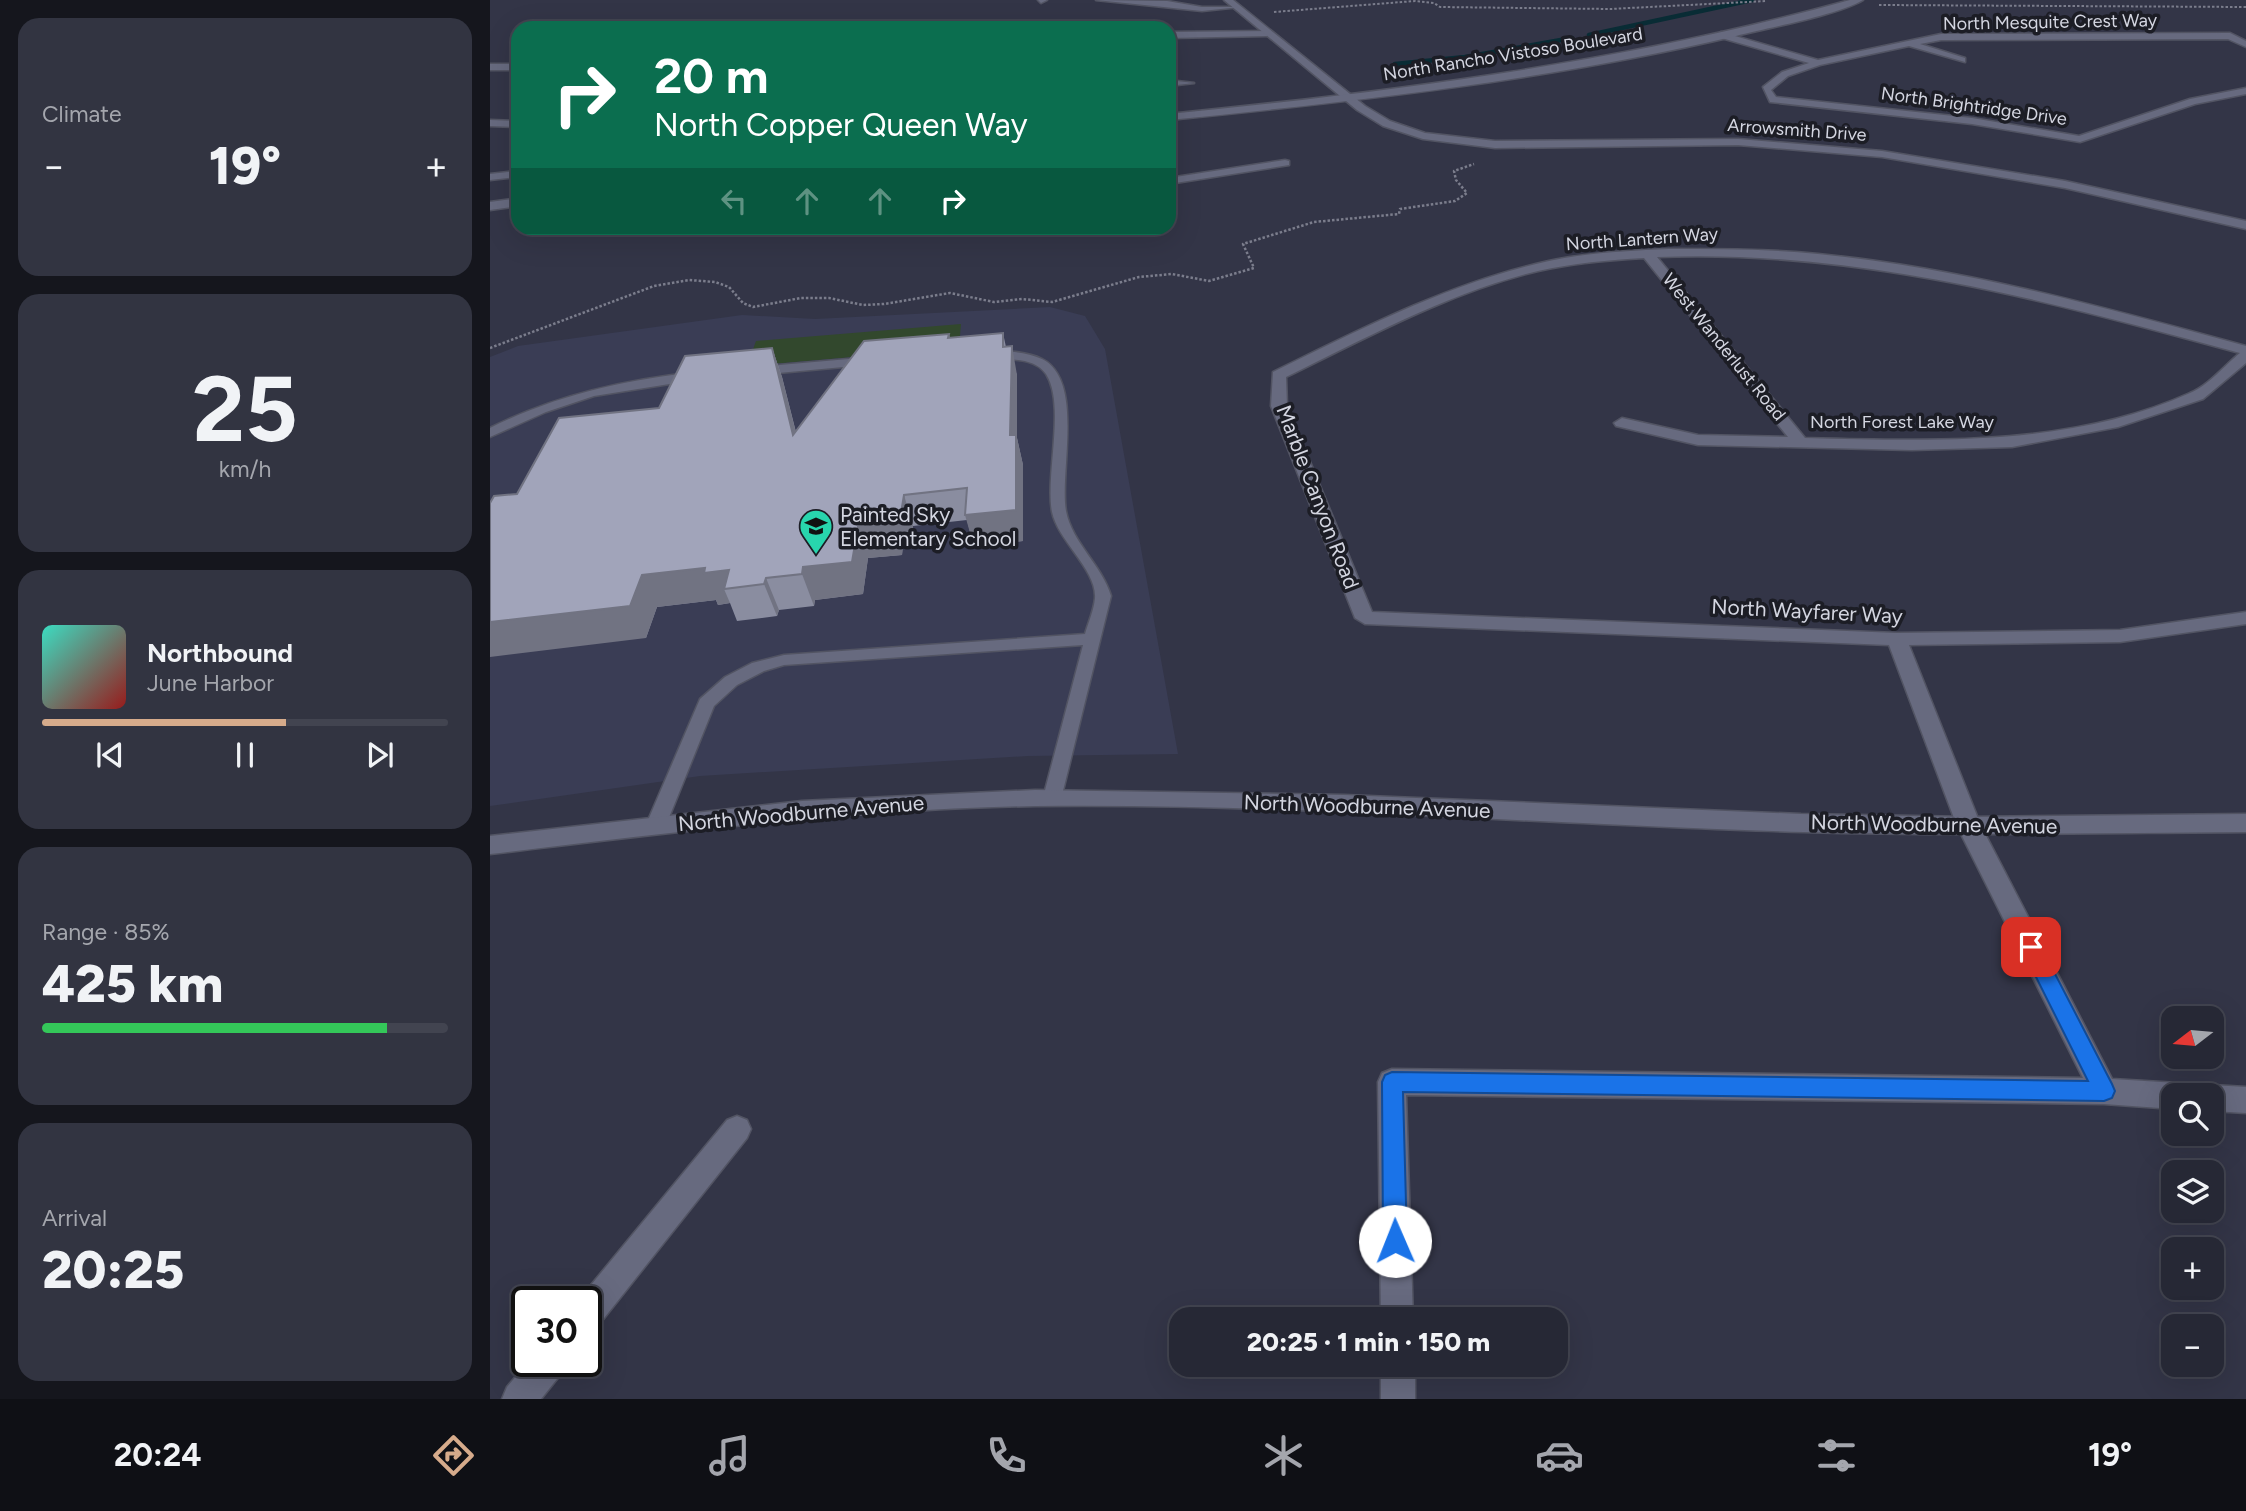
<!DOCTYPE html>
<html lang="en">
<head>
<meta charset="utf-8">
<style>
  :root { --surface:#262835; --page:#323441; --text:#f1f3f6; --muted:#a4a6ad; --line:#424450; --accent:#d6ab8b }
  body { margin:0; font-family:Figtree,sans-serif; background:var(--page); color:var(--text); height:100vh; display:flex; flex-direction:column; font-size:26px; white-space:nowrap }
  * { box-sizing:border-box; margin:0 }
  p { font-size:23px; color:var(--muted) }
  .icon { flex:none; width:38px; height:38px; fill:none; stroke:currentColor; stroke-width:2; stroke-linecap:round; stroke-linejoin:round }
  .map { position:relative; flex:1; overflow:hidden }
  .side { display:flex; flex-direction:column; gap:18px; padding:18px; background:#15161d; width:490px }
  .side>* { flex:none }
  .top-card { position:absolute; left:21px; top:21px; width:665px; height:214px; border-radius:21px; box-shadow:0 7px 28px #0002,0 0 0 2px var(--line); background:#0b6e4f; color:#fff; overflow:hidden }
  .needle { width:46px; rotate:254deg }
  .controls { position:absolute; left:1671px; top:1006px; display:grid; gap:14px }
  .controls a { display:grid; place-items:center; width:63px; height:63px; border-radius:14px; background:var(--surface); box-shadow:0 7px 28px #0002,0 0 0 2px var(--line); font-size:35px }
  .speed { position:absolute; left:21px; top:1286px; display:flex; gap:14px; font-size:35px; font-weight:700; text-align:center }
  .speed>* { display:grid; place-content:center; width:91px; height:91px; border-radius:50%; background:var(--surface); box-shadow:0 7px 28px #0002,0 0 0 2px var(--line); line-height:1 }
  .speed .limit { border:4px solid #111; border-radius:10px; background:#fff; color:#111 }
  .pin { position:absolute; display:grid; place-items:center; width:60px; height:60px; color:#fff; margin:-30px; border-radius:14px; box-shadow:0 4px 10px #0006 }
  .me { position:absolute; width:77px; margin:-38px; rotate:359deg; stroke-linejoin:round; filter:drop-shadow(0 0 5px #0008) }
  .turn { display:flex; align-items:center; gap:24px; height:147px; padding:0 28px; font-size:32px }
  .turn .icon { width:91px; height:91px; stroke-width:2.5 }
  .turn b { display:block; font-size:49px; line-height:60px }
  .lanes { display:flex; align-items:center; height:66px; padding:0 28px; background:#0003; justify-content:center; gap:35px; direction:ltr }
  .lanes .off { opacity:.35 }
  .big { font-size:52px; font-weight:800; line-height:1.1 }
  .side .tile { flex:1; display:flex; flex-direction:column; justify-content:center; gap:10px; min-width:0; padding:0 24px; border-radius:21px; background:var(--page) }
  .side .dial { align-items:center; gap:0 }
  .dial b { font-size:91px; line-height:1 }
  .song { display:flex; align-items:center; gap:21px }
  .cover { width:84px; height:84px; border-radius:10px; background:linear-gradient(135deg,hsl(170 70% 55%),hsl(0 70% 35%)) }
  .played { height:7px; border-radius:4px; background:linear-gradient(90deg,var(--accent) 60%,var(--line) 60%) }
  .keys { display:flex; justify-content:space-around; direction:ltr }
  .heat { display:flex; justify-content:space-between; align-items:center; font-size:38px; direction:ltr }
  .charge { height:10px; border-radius:5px; background:linear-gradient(90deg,#34c759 85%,var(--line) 0) }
  .trip { position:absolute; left:679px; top:1307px; width:399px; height:70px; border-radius:21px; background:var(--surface); box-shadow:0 7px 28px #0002,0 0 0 2px var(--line); font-weight:800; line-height:70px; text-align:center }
  .menu { display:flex; height:112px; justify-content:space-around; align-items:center; background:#0f1015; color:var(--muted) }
  .menu .icon { width:49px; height:49px }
  .menu .current { color:var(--accent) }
  .menu b { font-size:32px; color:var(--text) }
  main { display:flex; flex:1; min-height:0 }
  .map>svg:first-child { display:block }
  .built { fill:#3a3d55 }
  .green { fill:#32482d }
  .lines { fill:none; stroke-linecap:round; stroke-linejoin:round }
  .stream { stroke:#092c35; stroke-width:4.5 }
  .service-casing { stroke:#525463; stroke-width:3 }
  .minor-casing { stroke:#525463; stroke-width:3 }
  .tertiary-casing { stroke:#525463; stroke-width:3 }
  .secondary-casing { stroke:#525463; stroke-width:3 }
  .path-far1 { stroke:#7b7d8c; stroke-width:2; stroke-dasharray:2.5 2; stroke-linecap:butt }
  .path { stroke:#7b7d8c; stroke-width:2.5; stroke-dasharray:2.5 2; stroke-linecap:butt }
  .service { fill:#676a7f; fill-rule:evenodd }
  .minor { fill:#676a7f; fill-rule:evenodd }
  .tertiary { fill:#676a7f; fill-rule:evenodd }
  .secondary { fill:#676a7f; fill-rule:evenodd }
  .wall { fill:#8a8da0 }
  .shaded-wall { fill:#717382 }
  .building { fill:#a1a4ba; stroke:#717382; stroke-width:2 }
  .route { fill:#1a73e8; stroke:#114b97; stroke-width:2 }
  .labels { text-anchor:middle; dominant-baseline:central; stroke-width:7; stroke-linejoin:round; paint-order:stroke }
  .far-street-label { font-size:18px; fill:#d4d6e1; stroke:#1c1d25 }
  .street-label { font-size:21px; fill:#d4d6e1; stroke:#1c1d25 }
  .poi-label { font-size:21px; fill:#d4d6e1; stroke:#1c1d25; text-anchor:start }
</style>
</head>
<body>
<main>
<section class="side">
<div class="tile"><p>Climate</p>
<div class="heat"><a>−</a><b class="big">19°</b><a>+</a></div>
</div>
<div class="tile dial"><b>25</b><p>km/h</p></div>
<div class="tile">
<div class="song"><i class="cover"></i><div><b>Northbound</b><p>June Harbor</p></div></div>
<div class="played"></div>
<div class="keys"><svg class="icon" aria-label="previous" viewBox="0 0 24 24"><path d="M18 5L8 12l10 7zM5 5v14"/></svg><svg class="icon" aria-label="pause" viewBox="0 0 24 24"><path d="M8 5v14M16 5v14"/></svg><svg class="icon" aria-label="next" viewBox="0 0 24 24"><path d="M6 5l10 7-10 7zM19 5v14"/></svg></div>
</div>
<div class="tile"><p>Range · 85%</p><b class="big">425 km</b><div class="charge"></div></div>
<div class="tile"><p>Arrival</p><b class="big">20:25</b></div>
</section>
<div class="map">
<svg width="1756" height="1399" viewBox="0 0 1756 1399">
  <rect width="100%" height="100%" fill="#333547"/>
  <path class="built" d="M560 307 595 316 615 349 688 754 538 756 210 776 0 806V357L28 346 252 315 325 319Z"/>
  <path class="green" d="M471 324 469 348 257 366 266 341Z"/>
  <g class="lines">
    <path class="stream" d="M1099 35 1262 0
      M905 64 975 57 1082 38"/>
    <defs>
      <path id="service" d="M500 350C517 351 537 352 552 359 595 380 569 473 576 511 582 543 612 565 621 596L570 803H556L553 798 593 645 294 665 274 671 247 685 224 706 176 825 173 830H159L156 825 210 699 235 677 262 663 294 655 595 634C598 623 604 610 605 598 607 570 568 541 562 512 555 475 576 405 556 374 543 355 514 361 496 357V351Z
        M382 357 388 361 386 364 266 375 260 371 266 367Z
        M207 372 213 376 211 379 104 396 56 412 0 437V428C66 395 134 380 207 372Z"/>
      <path id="minor" d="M548 0H557L551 3Z
        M606 0 677 1 712 7H750L712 11Z
        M780 31 777 36 679 38V32Z
        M1231 32 1328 60 1451 34 1740 33 1756 41V47L1738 39 1451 40 1430 44 1475 58V62L1419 46 1330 65 1298 76 1281 90 1286 97 1482 118 1589 136 1700 99 1756 88V94L1705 104 1590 142 1482 124 1280 102 1273 87 1292 72 1319 63 1228 37Z
        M0 64H28V70H0Z
        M679 80 704 83 679 86Z
        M0 120 28 121V127L0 126Z
        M795 160 799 161V165L679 184V178Z
        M28 198V206L0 210V202Z
        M1179 249C1229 249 1279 249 1328 254 1474 268 1615 308 1756 346V363L1713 399 1628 427 1522 447 1422 450 1208 445 1126 426 1124 423 1132 418 1208 435 1298 437 1154 258C1119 260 1083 263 1048 271 960 292 876 338 796 377L797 406 882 612 1407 633 1630 630 1756 612V624L1630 642 1419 645 1491 826 1622 1079 1688 1083 1698 1087 1702 1096H1684V1109L1614 1104 916 1095 923 1320H891L888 1082 892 1073 902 1069 1593 1078 1467 826 1399 645 875 624 865 618 781 406 783 372C867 331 954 286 1046 264 1089 253 1134 251 1179 249ZM1167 257C1367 249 1559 301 1750 353 1735 365 1718 386 1700 393 1580 447 1443 441 1315 438Z
        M1722 1085 1756 1087V1113L1722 1111V1096H1709L1712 1089Z
        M247 1116 257 1120 261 1129 257 1138 107 1327 96 1332V1302H87L237 1120Z
        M38 1362H76L71 1374 51 1399H12L17 1387Z
        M891 1365H925V1399H891Z"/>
      <path id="tertiary" d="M734 0H743L875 106 900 121 935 133 1005 141 1248 139 1392 151 1575 181 1756 221V229L1575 188 1392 157 1248 145 1005 148 933 139 893 126 867 110Z
        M545 790 854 795 1311 814 1479 817 1756 814V832C1609 833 1461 836 1314 832 1058 825 802 803 546 806 363 809 181 833 0 854V836L312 801Z"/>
      <path id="secondary" d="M1360 0H1373C1348 15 1277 28 1246 36 1059 80 869 101 679 120V114C909 91 1137 62 1360 0Z
        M28 171V177L0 180V174Z"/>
    </defs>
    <use href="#service" class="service-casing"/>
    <use href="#minor" class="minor-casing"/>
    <use href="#tertiary" class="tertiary-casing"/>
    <use href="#secondary" class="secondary-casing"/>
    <path class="path-far1" d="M1389 5 1756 7
      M784 12 925 1 944 3 950 7 1120 9 1277 1"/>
    <path class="path" d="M0 348 164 286 199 280 225 282 239 287 253 303 263 307 311 298H339L373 305 394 304 460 293 504 302 532 299 562 302 649 277 682 274 719 281 764 268 753 244 824 222 909 214 910 209 965 201 977 193 966 180 964 171 984 164"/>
    <use href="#service" class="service"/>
    <use href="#minor" class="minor"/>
    <use href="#tertiary" class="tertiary"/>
    <use href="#secondary" class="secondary"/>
  </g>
  <path class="wall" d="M513 333 516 347 527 375V438L533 465V541L484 547 477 520 423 526 421 544 413 545 412 555 378 558 373 594 325 600 324 606 289 610 287 616 247 621 240 603 228 605 226 600 167 607 156 638 27 494 282 348 292 377 306 432 459 334 460 338Z"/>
  <path class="shaded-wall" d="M522 346 527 375V438L533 465V541L484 547 475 515 520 435Z
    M282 348 292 377 314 465 303 435Z
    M414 495 423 526 421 544 413 545 412 555 378 558 373 594 325 600 324 606 312 574 313 567 368 527 404 514Z
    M215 568 239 570 234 589 240 603 228 605 226 600 167 607 156 638 0 657V622L152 575Z
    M276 578 289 610 287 616 274 584Z"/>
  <path class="building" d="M513 333V347L522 346 520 435H526V510L475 515 477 488 414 495 411 513 404 514 403 523 368 527 362 562 313 567 312 574 276 578 274 584 234 589 239 570 214 573 215 568 152 575 140 606 0 622V503L4 496 27 494 69 418 169 408 195 356 282 348 303 435 374 341 459 334 458 338Z"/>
  <path class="route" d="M1541 939 1548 941 1622 1084 1625 1091 1622 1098 1614 1101 913 1092 917 1241 913 1249 905 1253 897 1249 893 1241 892 1082 895 1075 902 1072 1598 1081 1531 947 1534 941Z"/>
  <defs>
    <symbol id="school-pin" viewBox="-11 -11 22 30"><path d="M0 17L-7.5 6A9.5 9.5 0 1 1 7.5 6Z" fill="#28d5ad" stroke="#1c1d25"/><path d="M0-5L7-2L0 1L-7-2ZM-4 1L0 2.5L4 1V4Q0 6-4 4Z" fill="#111"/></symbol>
  </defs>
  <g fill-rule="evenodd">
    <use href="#school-pin" x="307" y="507" width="38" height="52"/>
  </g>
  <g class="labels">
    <g class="far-street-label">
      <text transform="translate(1560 22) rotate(-1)">North Mesquite Crest Way</text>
      <text transform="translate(1023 54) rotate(-9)">North Rancho Vistoso Boulevard</text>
      <text transform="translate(1484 106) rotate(8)">North Brightridge Drive</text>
      <text transform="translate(1307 130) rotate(4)">Arrowsmith Drive</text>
      <text transform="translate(1152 239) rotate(-4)">North Lantern Way</text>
      <text transform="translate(1234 347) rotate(51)">West Wanderlust Road</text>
      <text x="1412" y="422">North Forest Lake Way</text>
    </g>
    <g class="street-label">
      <text transform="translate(828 497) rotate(69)">Marble Canyon Road</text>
      <text transform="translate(1317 611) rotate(3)">North Wayfarer Way</text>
      <text transform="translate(877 806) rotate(2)">North Woodburne Avenue</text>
      <text transform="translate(311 813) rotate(-5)">North Woodburne Avenue</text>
      <text transform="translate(1444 824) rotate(1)">North Woodburne Avenue</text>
    </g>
    <g class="poi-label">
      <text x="350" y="514">Painted Sky<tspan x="350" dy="24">Elementary School</tspan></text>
    </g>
  </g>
</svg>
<div class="controls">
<a><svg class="needle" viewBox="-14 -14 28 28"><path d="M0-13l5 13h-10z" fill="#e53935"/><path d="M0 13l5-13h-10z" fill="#a4a6ad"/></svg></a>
<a><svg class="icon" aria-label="search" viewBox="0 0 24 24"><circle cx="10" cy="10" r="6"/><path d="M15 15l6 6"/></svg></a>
<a><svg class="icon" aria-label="layers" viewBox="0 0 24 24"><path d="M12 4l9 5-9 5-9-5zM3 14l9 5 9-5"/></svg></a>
<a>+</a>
<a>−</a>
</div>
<div class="speed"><div class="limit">30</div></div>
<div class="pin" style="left:1541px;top:947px;background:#d93025"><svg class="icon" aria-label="arrive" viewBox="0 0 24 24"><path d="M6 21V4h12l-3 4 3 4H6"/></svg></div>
<svg class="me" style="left:905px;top:1241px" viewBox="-20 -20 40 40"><circle r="19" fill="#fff"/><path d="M0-13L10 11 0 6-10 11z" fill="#1a73e8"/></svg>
<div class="trip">20:25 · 1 min · 150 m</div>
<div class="top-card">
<div class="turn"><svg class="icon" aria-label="right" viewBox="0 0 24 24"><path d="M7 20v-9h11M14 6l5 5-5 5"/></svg><div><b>20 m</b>North Copper Queen Way</div></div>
<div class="lanes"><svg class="icon off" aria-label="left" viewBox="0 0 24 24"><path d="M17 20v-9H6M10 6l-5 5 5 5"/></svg><svg class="icon off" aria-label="ahead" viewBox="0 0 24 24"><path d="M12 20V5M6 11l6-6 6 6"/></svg><svg class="icon off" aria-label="ahead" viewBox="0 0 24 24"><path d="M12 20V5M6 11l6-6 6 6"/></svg><svg class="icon" aria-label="right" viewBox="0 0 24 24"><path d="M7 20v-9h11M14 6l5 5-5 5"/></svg></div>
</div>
</div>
</main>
<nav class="menu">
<b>20:24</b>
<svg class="icon current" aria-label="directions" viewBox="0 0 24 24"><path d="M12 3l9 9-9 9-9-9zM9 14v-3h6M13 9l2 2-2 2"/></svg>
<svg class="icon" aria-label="music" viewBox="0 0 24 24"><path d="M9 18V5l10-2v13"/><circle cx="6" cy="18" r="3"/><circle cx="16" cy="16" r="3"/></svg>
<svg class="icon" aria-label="phone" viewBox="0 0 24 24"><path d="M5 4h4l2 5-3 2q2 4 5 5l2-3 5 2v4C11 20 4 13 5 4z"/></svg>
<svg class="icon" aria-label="climate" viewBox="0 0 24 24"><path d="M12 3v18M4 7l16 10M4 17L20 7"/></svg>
<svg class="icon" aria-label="car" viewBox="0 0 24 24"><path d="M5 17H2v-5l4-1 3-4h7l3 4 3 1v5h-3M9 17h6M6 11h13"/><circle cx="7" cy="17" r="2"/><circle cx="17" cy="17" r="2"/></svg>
<svg class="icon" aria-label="filters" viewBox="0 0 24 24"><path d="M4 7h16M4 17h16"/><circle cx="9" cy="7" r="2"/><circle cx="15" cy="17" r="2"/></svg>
<b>19°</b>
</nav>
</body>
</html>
